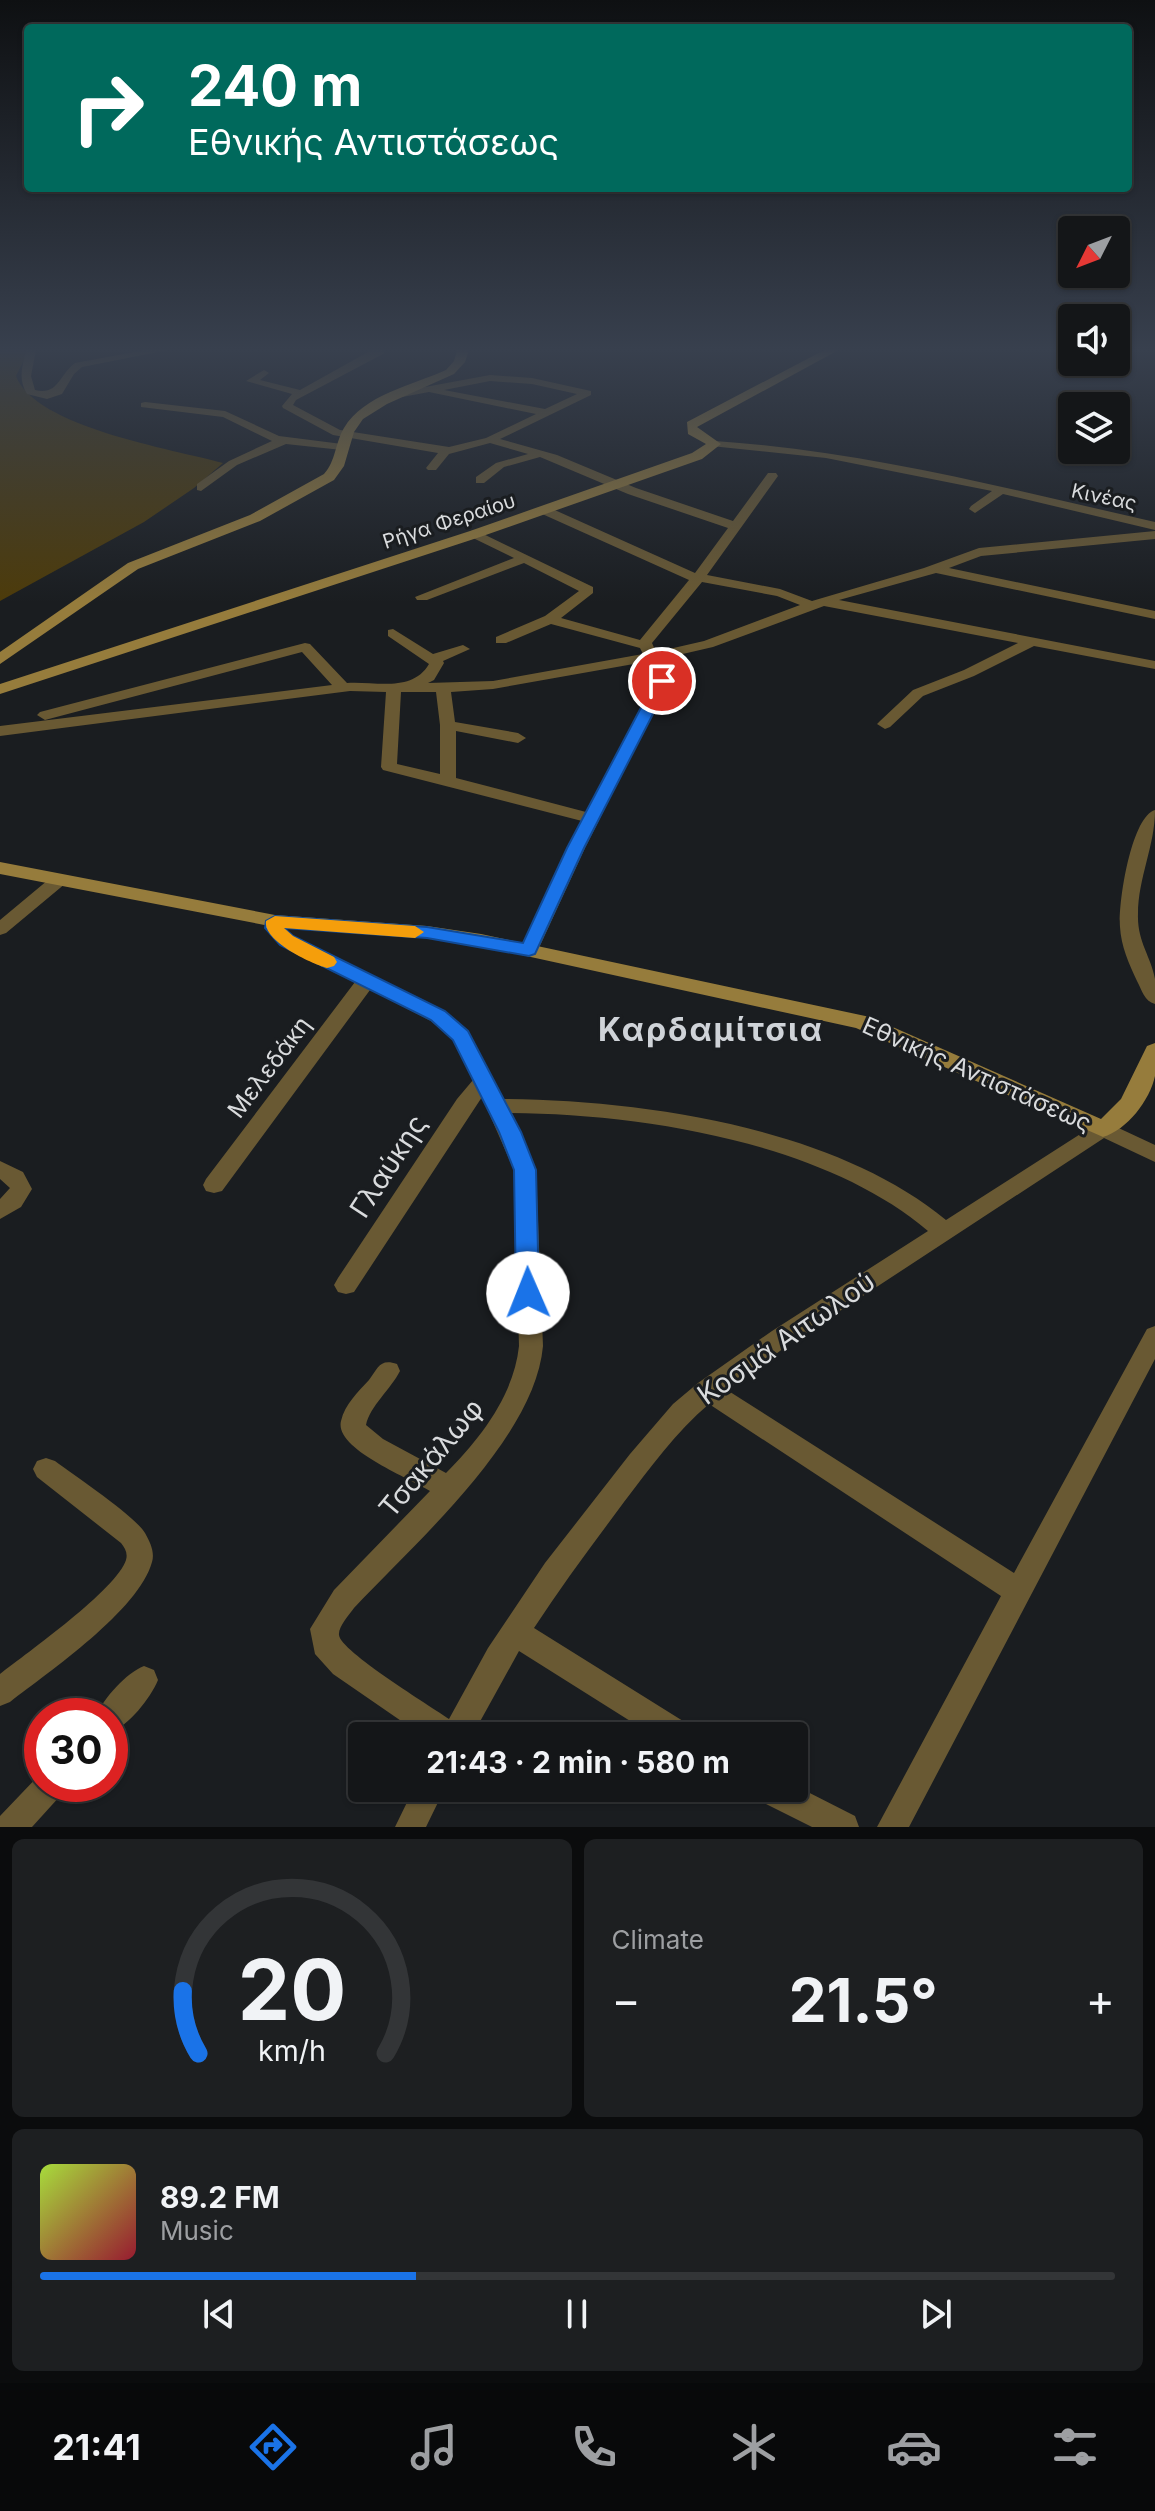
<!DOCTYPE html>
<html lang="en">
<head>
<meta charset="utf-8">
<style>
  :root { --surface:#141618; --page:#1d1f21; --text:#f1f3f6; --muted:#9d9fa2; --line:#333537; --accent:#1a73e8 }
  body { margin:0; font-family:Inter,sans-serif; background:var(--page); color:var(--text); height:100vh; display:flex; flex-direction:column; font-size:30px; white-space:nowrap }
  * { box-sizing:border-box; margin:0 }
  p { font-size:26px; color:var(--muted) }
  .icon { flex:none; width:44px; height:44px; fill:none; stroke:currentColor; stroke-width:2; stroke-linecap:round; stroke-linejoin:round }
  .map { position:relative; height:1827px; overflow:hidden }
  .side { display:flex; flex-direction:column; gap:12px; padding:12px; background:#0b0c0d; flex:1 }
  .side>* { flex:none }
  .top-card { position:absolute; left:24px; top:24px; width:1108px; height:168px; border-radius:8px; box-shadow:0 2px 6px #0004,0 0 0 2px var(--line); background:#00695c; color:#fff; overflow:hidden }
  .needle { width:52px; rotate:228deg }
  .controls { position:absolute; left:1058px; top:216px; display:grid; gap:16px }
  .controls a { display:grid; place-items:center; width:72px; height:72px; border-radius:8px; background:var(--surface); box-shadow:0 2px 6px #0004,0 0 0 2px var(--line); font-size:40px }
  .speed { position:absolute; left:24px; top:1698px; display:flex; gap:16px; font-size:40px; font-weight:700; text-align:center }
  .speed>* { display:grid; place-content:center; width:104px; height:104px; border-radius:50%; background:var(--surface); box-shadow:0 2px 6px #0004,0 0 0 2px var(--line); line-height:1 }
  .speed .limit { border:12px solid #d22; background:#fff; color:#111 }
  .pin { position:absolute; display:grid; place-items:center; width:68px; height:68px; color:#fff; margin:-34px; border:4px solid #fff; border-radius:50%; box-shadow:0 2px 8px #0007 }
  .me { position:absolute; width:88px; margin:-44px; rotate:359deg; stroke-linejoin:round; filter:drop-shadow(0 0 6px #0008) }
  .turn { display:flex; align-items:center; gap:28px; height:168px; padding:0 32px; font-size:36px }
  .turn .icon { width:104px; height:104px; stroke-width:2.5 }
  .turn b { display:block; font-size:56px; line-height:68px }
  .big { font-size:60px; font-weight:700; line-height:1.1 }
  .side .widget { flex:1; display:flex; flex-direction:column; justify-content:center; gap:12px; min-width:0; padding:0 28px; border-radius:12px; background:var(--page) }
  .side .dial { align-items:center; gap:0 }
  .dial svg { height:208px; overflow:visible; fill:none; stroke:var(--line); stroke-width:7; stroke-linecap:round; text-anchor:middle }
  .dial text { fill:var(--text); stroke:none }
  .song { display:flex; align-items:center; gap:24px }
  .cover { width:96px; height:96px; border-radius:12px; background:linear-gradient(135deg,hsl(80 70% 55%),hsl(350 70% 35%)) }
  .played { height:8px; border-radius:4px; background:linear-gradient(90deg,var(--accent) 35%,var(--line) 35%) }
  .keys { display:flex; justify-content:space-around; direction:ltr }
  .heat { display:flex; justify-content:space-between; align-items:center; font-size:44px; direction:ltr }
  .side .tiles { flex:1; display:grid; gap:12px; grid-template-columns:1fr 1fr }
  .widget:last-child { grid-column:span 2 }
  .trip { position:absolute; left:348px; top:1722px; width:460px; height:80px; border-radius:8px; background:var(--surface); box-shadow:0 2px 6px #0004,0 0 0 2px var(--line); font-weight:700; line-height:80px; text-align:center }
  .tabs { display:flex; height:128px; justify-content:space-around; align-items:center; background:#08090a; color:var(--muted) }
  .tabs .icon { width:56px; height:56px }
  .tabs .selected { color:var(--accent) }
  .tabs b { font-size:36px; color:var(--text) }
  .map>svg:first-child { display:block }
  .green { fill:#4d3b0a }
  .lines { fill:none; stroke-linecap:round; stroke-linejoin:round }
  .street { fill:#695933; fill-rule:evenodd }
  .secondary { fill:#967c3c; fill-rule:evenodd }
  .route { fill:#1a73e8; stroke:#114b97; stroke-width:2 }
  .slow { fill:#f59e0b }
  .labels { text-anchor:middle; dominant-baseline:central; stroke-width:6; stroke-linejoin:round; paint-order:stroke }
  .far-street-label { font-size:20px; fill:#d9dbdd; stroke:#1a1d20 }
  .street-label { font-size:24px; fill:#d9dbdd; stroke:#1a1d20 }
  .near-street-label { font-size:28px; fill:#d9dbdd; stroke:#1a1d20 }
  .district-label { font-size:32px; font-weight:bold; letter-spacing:2px; fill:#cfd3d8; stroke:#1a1d20 }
</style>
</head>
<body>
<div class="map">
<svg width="1155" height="1827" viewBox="0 0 1155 1827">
  <rect width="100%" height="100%" fill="#1a1d20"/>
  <path class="green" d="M0 347H33L27 354 16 376C35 427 172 449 223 463L194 488 144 522 0 601Z"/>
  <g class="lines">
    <path class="street" d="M23 347H34L36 350 31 376 35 390C58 396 59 375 75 363L161 347H183L82 367 74 374 62 394 47 399 27 394C18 379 22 367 26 351Z
      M377 347H387L383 354 296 400 293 405 340 430 449 447 486 438 536 414 429 392 402 397 397 394 398 392 490 375 532 378 591 391V395L500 439 557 455 636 488 733 521 768 473H776L778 476 707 575 780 589 812 601 924 568 979 548 1155 531V539L981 556 949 568 1155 611V619L936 573 839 600 1155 661V669L1034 646 974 676 923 696 890 727 885 729 877 724 880 721 913 690 964 670 1018 643 824 606 713 647 674 656 678 663 585 848 538 950 529 956 520 950 582 821 383 770 381 767 386 692 350 691 0 736V726L332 685 302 652 45 720 37 715 40 712 305 643 310 644 347 683C375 681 412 693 429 664L388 636V630L393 629 433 654 463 645 470 649 443 661 444 663 434 680 428 683 493 681 643 654 640 648 551 624 506 643H496V637L545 616 579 591 524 563 427 600H417L415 597 514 558 471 537V531L475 530 593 587V593L561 618 640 640 689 580 540 513V507H548L695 573 728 528 628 494 540 457 504 467 484 483H476V477L496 463 528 454 490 443 449 454 436 470H428L426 468 438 453 333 435 283 408 282 406 292 394 246 381 264 370 269 373 260 380 300 390ZM490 381 532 384 577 394 545 409 444 390ZM702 582 777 596 800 605 704 641 656 652 652 643ZM662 659 664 663 586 812 456 778V731L518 743 526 738 518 733 455 722 451 692 493 689ZM401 692H436L440 725V774L397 764Z
      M145 402 225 411 279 436 342 444 348 447 342 450 286 444 237 465 201 491 197 490V484L229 461 272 441 223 417 141 407V403Z
      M715 441C865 451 1009 489 1155 522V530L1003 494 975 513 969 509 971 506 992 491 826 458 711 446 709 444Z
      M1155 810C1155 846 1138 878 1138 914 1137 942 1151 956 1155 979 1155 987 1155 996 1155 1004 1144 1001 1142 990 1137 981 1129 964 1121 946 1120 927 1118 904 1131 817 1155 810Z
      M60 874 69 879 66 883 6 933 0 935V920L54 875Z
      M275 915 281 917 283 927 294 937 445 1011 468 1031 503 1099C644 1100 835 1128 946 1220L1096 1124H1110L1155 1145V1162L1104 1138 788 1345 727 1390 1014 1573 1147 1329 1155 1326V1359L909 1827H877L1001 1596 709 1404C676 1432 650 1468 624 1502 593 1544 562 1585 534 1628L691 1726 696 1736H654L519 1651 472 1736H423L333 1674 315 1654 310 1629 334 1590 430 1491C410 1478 334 1449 341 1421 345 1404 358 1392 369 1380 378 1368 380 1358 397 1364L400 1371C391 1389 370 1406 366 1425L383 1439 446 1473C480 1439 514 1395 519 1346L514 1170 482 1097 354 1292 346 1294 338 1292 334 1285 338 1278 457 1099 473 1080 453 1040 431 1021 370 990 222 1191 214 1193 206 1191 203 1185 206 1179 355 982 280 945 265 928 269 917ZM511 1113C644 1114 825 1143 928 1231L772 1331 698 1383 673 1404 630 1454 545 1563 488 1648 449 1719C432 1707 340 1651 339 1635 338 1627 349 1615 354 1608 416 1542 535 1438 543 1346L536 1170Z
      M0 1161 23 1172 32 1189 21 1207 0 1219V1199L10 1188 0 1179Z
      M46 1458 55 1461C75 1476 135 1516 145 1533 150 1542 155 1552 152 1562 139 1610 50 1671 10 1702L0 1706V1674C27 1653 117 1589 126 1560 128 1553 125 1548 121 1543L37 1477 33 1469 37 1461Z
      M144 1666 154 1670 158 1680C150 1699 129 1725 110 1733V1716H96C104 1698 126 1673 144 1666Z
      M42 1772V1784H65L61 1795 32 1827H0V1816Z
      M794 1785 855 1816 859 1827H812L756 1799 752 1788H794Z
      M414 1788H445L426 1827H395Z"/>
    <path class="secondary" d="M458 347H470L465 362 454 374 387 404 363 419 354 432 344 466 334 480 260 521 138 569 0 664V652L128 563 250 515 324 474C336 461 335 443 344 428 363 395 413 385 446 370L454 361Z
      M830 347H844L697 427 721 444 702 459 480 537 0 694V684L470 531 692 453 706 444 688 434 687 422Z
      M0 862 275 915 427 926 481 934 870 1017 1101 1119 1121 1099 1147 1046 1155 1043C1155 1054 1155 1066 1155 1076 1150 1100 1127 1130 1103 1137L856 1028 481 946 427 938 275 927 0 874Z"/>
  </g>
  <linearGradient id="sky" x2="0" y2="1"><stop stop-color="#0e1012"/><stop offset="0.58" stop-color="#38404e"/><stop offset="1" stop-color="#38404e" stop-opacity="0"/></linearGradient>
  <rect width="1155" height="603" fill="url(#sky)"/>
  <path class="route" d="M662 676 670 681 584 848 535 954 529 956 427 938 284 928 293 936 445 1011 468 1031 521 1132 536 1170 539 1293 536 1300 528 1302 519 1300 516 1293 514 1170 499 1132 453 1040 431 1020 280 945 265 928 266 921 275 916 427 927 523 943 567 848 655 681Z"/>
  <path class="slow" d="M275 916 415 926 424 932 415 938 284 928 293 936 334 957 337 962 334 966 327 968C310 963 263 941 266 921Z"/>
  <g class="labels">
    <g class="far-street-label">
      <text transform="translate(1104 497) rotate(12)">Κινέας</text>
      <text transform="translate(449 521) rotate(-18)">Ρήγα Φεραίου</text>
    </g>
    <g class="street-label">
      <text transform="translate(269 1067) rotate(-53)">Μελεδάκη</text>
      <text transform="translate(977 1074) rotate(24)">Εθνικής Αντιστάσεως</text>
    </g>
    <g class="near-street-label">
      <text transform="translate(388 1166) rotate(-57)">Γλαύκης</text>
      <text transform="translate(786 1338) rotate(-35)">Κοσμά Αιτωλού</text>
      <text transform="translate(431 1458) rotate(-50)">Τσακάλωφ</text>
    </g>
    <g class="district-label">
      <text x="711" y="1029">Καρδαμίτσια</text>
    </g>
  </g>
</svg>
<div class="controls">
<a><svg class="needle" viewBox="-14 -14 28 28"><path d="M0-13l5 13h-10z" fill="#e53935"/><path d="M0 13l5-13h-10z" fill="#9d9fa2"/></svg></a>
<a><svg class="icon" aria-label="sound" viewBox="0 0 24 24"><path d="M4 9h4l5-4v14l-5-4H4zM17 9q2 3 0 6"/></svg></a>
<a><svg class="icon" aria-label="layers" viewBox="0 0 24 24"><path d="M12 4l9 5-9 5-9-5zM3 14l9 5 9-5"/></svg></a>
</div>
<div class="speed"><div class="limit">30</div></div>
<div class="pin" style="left:662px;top:681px;background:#d93025"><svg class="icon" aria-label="arrive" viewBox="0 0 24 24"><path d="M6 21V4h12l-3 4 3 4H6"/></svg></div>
<svg class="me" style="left:528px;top:1293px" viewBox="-20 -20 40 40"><circle r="19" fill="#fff"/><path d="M0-13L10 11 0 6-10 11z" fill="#1a73e8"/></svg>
<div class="trip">21:43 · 2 min · 580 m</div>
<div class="top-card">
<div class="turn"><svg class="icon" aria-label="right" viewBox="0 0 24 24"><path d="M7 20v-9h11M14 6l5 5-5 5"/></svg><div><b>240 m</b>Εθνικής Αντιστάσεως</div></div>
</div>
</div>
<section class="side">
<div class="tiles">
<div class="widget dial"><svg viewBox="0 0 100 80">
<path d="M14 69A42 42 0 1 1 86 69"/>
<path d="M14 69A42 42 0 0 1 8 45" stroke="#1a73e8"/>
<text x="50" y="56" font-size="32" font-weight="700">20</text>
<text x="50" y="72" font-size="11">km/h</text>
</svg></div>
<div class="widget"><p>Climate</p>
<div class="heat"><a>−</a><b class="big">21.5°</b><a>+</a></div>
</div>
<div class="widget">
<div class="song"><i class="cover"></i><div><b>89.2 FM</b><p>Music</p></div></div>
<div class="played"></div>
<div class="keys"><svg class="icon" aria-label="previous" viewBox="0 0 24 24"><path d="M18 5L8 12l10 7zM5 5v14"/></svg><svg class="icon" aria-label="pause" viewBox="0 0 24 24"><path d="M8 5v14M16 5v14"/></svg><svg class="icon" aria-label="next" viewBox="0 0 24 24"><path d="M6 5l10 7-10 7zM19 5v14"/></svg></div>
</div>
</div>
</section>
<nav class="tabs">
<b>21:41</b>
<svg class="icon selected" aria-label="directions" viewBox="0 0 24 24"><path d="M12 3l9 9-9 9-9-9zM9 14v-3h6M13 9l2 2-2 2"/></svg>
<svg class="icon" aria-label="music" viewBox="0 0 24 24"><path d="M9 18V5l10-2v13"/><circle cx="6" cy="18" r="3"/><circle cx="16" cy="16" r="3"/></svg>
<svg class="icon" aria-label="phone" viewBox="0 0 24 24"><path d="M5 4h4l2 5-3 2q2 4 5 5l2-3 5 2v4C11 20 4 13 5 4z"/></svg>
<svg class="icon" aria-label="climate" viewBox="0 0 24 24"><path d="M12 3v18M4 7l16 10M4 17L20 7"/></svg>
<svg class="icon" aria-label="car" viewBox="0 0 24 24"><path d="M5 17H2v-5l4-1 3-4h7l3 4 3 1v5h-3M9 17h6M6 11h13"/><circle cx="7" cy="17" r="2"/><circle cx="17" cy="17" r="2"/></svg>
<svg class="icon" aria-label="filters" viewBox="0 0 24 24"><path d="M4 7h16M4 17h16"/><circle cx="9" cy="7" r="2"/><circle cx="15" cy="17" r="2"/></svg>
</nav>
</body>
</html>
